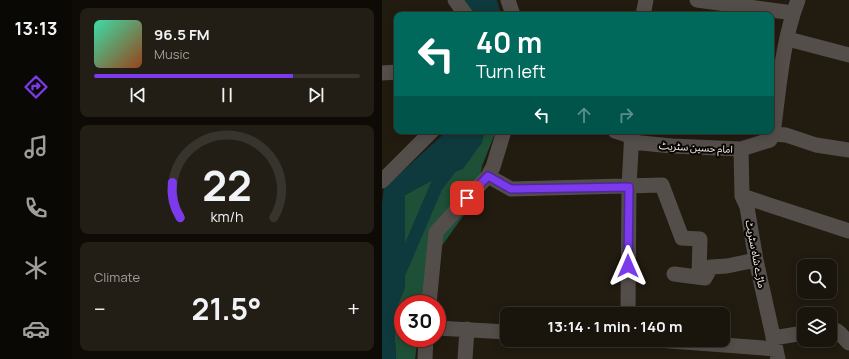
<!DOCTYPE html>
<html lang="en">
<head>
<meta charset="utf-8">
<style>
  :root { --surface:#19140c; --page:#221d15; --text:#f1f3f6; --muted:#9f9e9d; --line:#37332d; --accent:#7c3aed }
  body { margin:0; font-family:Manrope,"Noto Sans Arabic",sans-serif; background:var(--page); color:var(--text); height:100vh; display:flex; flex-direction:column; font-size:15px; white-space:nowrap }
  * { box-sizing:border-box; margin:0 }
  p { font-size:13px; color:var(--muted) }
  .icon { flex:none; width:22px; height:22px; fill:none; stroke:currentColor; stroke-width:2; stroke-linecap:round; stroke-linejoin:round }
  .map { position:relative; flex:1; overflow:hidden }
  .sheet { display:flex; flex-direction:column; gap:8px; padding:8px; background:#0e0b07; width:310px }
  .sheet>* { flex:none }
  .top-card { position:absolute; left:12px; top:12px; width:380px; height:122px; border-radius:8px; box-shadow:0 2px 10px #0003,0 0 0 1px var(--line); background:#00695c; color:#fff; overflow:hidden }
  .tools { position:absolute; left:415px; top:259px; display:grid; gap:8px }
  .tools a { display:grid; place-items:center; width:40px; height:40px; border-radius:8px; background:var(--surface); box-shadow:0 2px 10px #0003,0 0 0 1px var(--line); font-size:20px }
  .speed { position:absolute; left:12px; top:295px; display:flex; gap:8px; font-size:20px; font-weight:700; text-align:center }
  .speed>* { display:grid; place-content:center; width:52px; height:52px; border-radius:50%; background:var(--surface); box-shadow:0 2px 10px #0003,0 0 0 1px var(--line); line-height:1 }
  .speed .limit { border:6px solid #d22; background:#fff; color:#111 }
  .pin { position:absolute; display:grid; place-items:center; width:34px; height:34px; color:#fff; margin:-17px; border-radius:8px; box-shadow:0 2px 6px #0006 }
  .me { position:absolute; width:44px; margin:-22px; rotate:0deg; stroke-linejoin:round; filter:drop-shadow(0 0 3px #0008) }
  .turn { display:flex; align-items:center; gap:14px; height:84px; padding:0 16px; font-size:18px }
  .turn .icon { width:52px; height:52px; stroke-width:2.5 }
  .turn b { display:block; font-size:28px; line-height:34px }
  .lanes { display:flex; align-items:center; height:38px; padding:0 16px; background:#0003; justify-content:center; gap:20px; direction:ltr }
  .lanes .off { opacity:.35 }
  .big { font-size:30px; font-weight:700; line-height:1.1 }
  .sheet .widget { flex:1; display:flex; flex-direction:column; justify-content:center; gap:6px; min-width:0; padding:0 14px; border-radius:8px; background:var(--page) }
  .sheet .dial { align-items:center; gap:0 }
  .dial svg { height:104px; overflow:visible; fill:none; stroke:var(--line); stroke-width:7; stroke-linecap:round; text-anchor:middle }
  .dial text { fill:var(--text); stroke:none }
  .song { display:flex; align-items:center; gap:12px }
  .cover { width:48px; height:48px; border-radius:6px; background:linear-gradient(135deg,hsl(160 70% 55%),hsl(20 70% 35%)) }
  .played { height:4px; border-radius:2px; background:linear-gradient(90deg,var(--accent) 75%,var(--line) 75%) }
  .keys { display:flex; justify-content:space-around; direction:ltr }
  .heat { display:flex; justify-content:space-between; align-items:center; font-size:22px; direction:ltr }
  .trip { position:absolute; left:118px; top:307px; width:230px; height:40px; border-radius:8px; background:var(--surface); box-shadow:0 2px 10px #0003,0 0 0 1px var(--line); font-weight:700; line-height:40px; text-align:center }
  main { display:flex; flex:1; min-height:0 }
  .tab-bar { display:flex; flex-direction:column; width:72px; justify-content:space-around; align-items:center; background:#0a0805; color:var(--muted) }
  .tab-bar .icon { width:28px; height:28px }
  .tab-bar .selected { color:var(--accent) }
  .tab-bar b { font-size:18px; color:var(--text) }
  .map>svg:first-child { display:block }
  .forest { fill:#1d5037 }
  .water { fill:#0e3a3e }
  .lines { fill:none; stroke-linecap:round; stroke-linejoin:round }
  .canal { stroke:#0e3a3e; stroke-width:13 }
  .minor { stroke:#544e4b; stroke-width:15 }
  .route-casing { stroke:#51269a; stroke-width:10 }
  .route { stroke:#7c3aed; stroke-width:7 }
  .labels { text-anchor:middle; dominant-baseline:central; stroke-width:4; stroke-linejoin:round; paint-order:stroke }
  .street-label { font-size:10px; fill:#f5f0e9; stroke:#090603 }
</style>
</head>
<body>
<main>
<nav class="tab-bar">
<b>13:13</b>
<svg class="icon selected" aria-label="directions" viewBox="0 0 24 24"><path d="M12 3l9 9-9 9-9-9zM9 14v-3h6M13 9l2 2-2 2"/></svg>
<svg class="icon" aria-label="music" viewBox="0 0 24 24"><path d="M9 18V5l10-2v13"/><circle cx="6" cy="18" r="3"/><circle cx="16" cy="16" r="3"/></svg>
<svg class="icon" aria-label="phone" viewBox="0 0 24 24"><path d="M5 4h4l2 5-3 2q2 4 5 5l2-3 5 2v4C11 20 4 13 5 4z"/></svg>
<svg class="icon" aria-label="climate" viewBox="0 0 24 24"><path d="M12 3v18M4 7l16 10M4 17L20 7"/></svg>
<svg class="icon" aria-label="car" viewBox="0 0 24 24"><path d="M5 17H2v-5l4-1 3-4h7l3 4 3 1v5h-3M9 17h6M6 11h13"/><circle cx="7" cy="17" r="2"/><circle cx="17" cy="17" r="2"/></svg>
</nav>
<section class="sheet">
<div class="widget">
<div class="song"><i class="cover"></i><div><b>96.5 FM</b><p>Music</p></div></div>
<div class="played"></div>
<div class="keys"><svg class="icon" aria-label="previous" viewBox="0 0 24 24"><path d="M18 5L8 12l10 7zM5 5v14"/></svg><svg class="icon" aria-label="pause" viewBox="0 0 24 24"><path d="M8 5v14M16 5v14"/></svg><svg class="icon" aria-label="next" viewBox="0 0 24 24"><path d="M6 5l10 7-10 7zM19 5v14"/></svg></div>
</div>
<div class="widget dial"><svg viewBox="0 0 100 80">
<path d="M14 69A42 42 0 1 1 86 69"/>
<path d="M14 69A42 42 0 0 1 8 42" stroke="#7c3aed"/>
<text x="50" y="56" font-size="32" font-weight="700">22</text>
<text x="50" y="72" font-size="11">km/h</text>
</svg></div>
<div class="widget"><p>Climate</p>
<div class="heat"><a>−</a><b class="big">21.5°</b><a>+</a></div>
</div>
</section>
<div class="map">
<svg width="467" height="359" viewBox="0 0 467 359">
  <rect width="100%" height="100%" fill="#211b10"/>
  <path class="forest" d="M103 131H114L100 166 94 198 59 247 41 304H21V338H36L33 359H14L12 323 16 304 23 287V195L45 183 99 144Z"/>
  <path class="water" d="M81 0H115L119 15H90Z
    M65 131H103L99 144 81 169 45 183 23 195V287L16 304 12 323 14 359H0V204L2 188Z"/>
  <g class="lines">
    <path class="canal" d="M16 276 54 187 72 163"/>
    <path class="minor" d="M73 0 84 15
      M126 0 131 15
      M315 0 411 13
      M261 15 264 0
      M406 39 467 55
      M0 73 15 72
      M233 131 249 136
      M391 134C397 90 400 41 416 0
      M249 142 290 146 359 149 388 140 391 134 404 135 434 145 467 150
      M359 149 360 196 365 207 374 260 396 359
      M106 176 129 189 280 185 300 238 318 239 317 277
      M0 181 50 131
      M360 196 467 231
      M292 274 323 278 329 267 345 266 374 260
      M47 304 54 232 106 176 111 167 122 131
      M246 314 247 187 250 131
      M55 328 125 332
      M448 329C459 330 460 337 467 343
      M391 338 422 333
      M275 340 394 349
      M43 359 44 338
      M83 359 85 329"/>
  </g>
  <g class="lines">
    <defs>
      <path id="route" d="M85 198 106 176 129 189 247 187 246 266"/>
    </defs>
    <use href="#route" class="route-casing"/>
    <use href="#route" class="route"/>
  </g>
  <g class="labels">
    <g class="street-label">
      <text transform="translate(314 147) rotate(3)">امام حسین سٹریٹ</text>
      <text transform="translate(374 254) rotate(79)">ماڑے شاہ سٹریٹ</text>
    </g>
  </g>
</svg>
<div class="tools">
<a><svg class="icon" aria-label="search" viewBox="0 0 24 24"><circle cx="10" cy="10" r="6"/><path d="M15 15l6 6"/></svg></a>
<a><svg class="icon" aria-label="layers" viewBox="0 0 24 24"><path d="M12 4l9 5-9 5-9-5zM3 14l9 5 9-5"/></svg></a>
</div>
<div class="speed"><div class="limit">30</div></div>
<div class="pin" style="left:85px;top:198px;background:#d93025"><svg class="icon" aria-label="arrive" viewBox="0 0 24 24"><path d="M6 21V4h12l-3 4 3 4H6"/></svg></div>
<svg class="me" style="left:246px;top:266px" viewBox="-20 -20 40 40"><path d="M0-17L14 15 0 8-14 15z" fill="#7c3aed" stroke="#fff" stroke-width="4"/></svg>
<div class="trip">13:14 · 1 min · 140 m</div>
<div class="top-card">
<div class="turn"><svg class="icon" aria-label="left" viewBox="0 0 24 24"><path d="M17 20v-9H6M10 6l-5 5 5 5"/></svg><div><b>40 m</b>Turn left</div></div>
<div class="lanes"><svg class="icon" aria-label="left" viewBox="0 0 24 24"><path d="M17 20v-9H6M10 6l-5 5 5 5"/></svg><svg class="icon off" aria-label="ahead" viewBox="0 0 24 24"><path d="M12 20V5M6 11l6-6 6 6"/></svg><svg class="icon off" aria-label="right" viewBox="0 0 24 24"><path d="M7 20v-9h11M14 6l5 5-5 5"/></svg></div>
</div>
</div>
</main>
</body>
</html>
